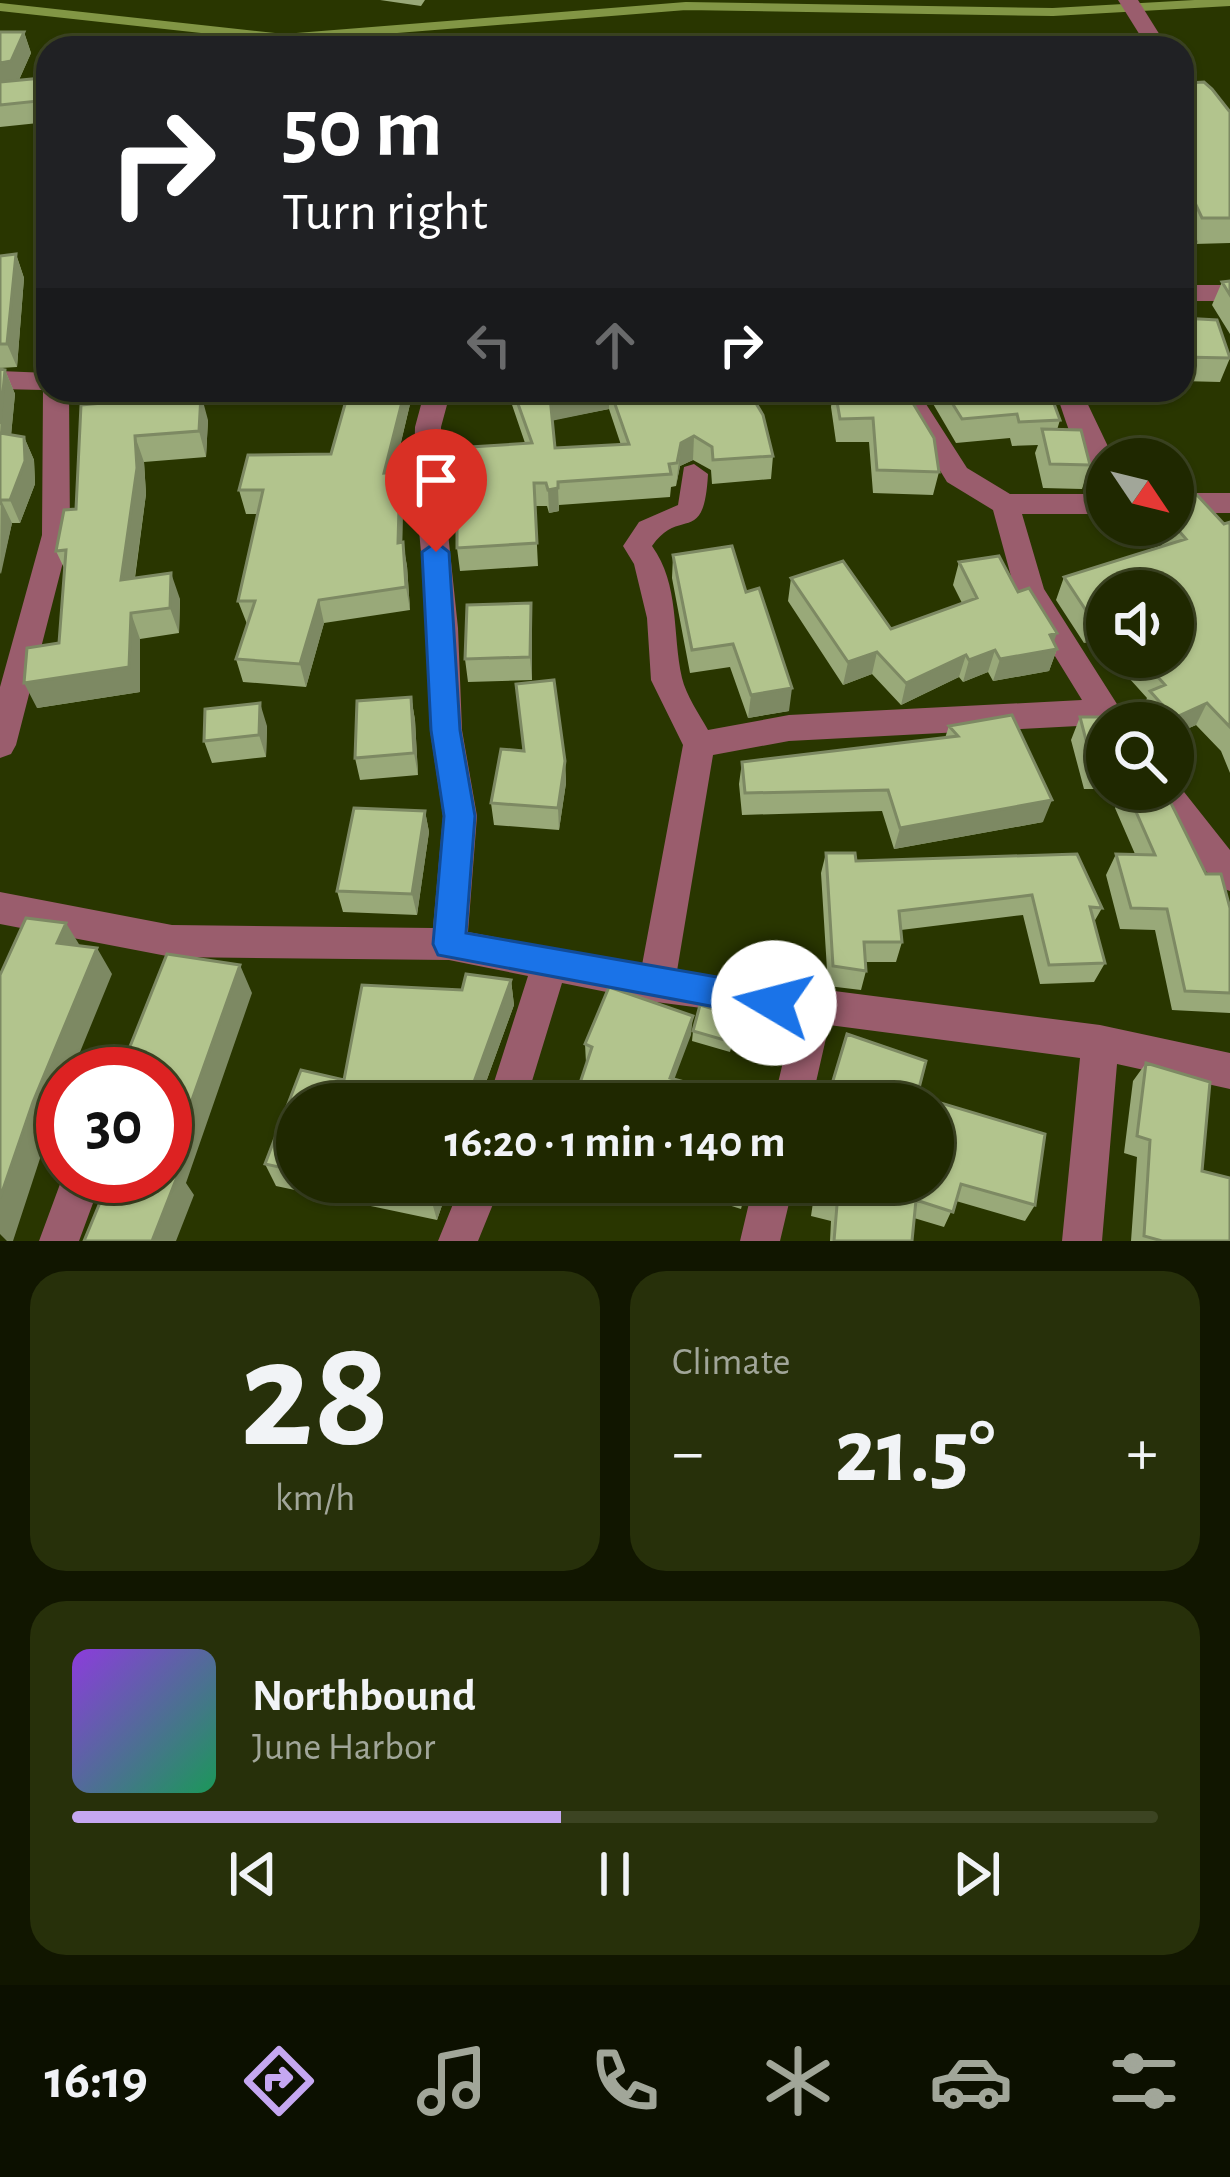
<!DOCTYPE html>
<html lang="en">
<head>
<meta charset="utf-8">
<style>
  :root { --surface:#1f2800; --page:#27300a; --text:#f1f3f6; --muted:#a1a699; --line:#3c4422; --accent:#c5a7f1 }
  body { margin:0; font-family:"Alegreya Sans",sans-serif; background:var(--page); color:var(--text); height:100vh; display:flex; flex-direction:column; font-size:45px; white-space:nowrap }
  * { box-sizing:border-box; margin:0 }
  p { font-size:39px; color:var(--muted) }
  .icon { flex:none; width:66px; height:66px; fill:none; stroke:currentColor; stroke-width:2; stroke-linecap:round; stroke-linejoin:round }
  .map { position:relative; height:1241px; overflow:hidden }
  .panel { display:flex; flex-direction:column; gap:30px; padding:30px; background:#111600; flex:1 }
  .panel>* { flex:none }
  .top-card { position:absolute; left:36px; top:36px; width:1158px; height:366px; border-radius:36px; box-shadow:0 3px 9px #0004,0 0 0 3px var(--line); background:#202124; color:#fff; overflow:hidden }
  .needle { width:78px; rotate:125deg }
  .fabs { position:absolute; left:1086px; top:438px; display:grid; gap:24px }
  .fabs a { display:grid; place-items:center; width:108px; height:108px; border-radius:50%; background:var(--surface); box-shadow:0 3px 9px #0004,0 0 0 3px var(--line); font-size:60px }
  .speed { position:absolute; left:36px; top:1047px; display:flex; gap:24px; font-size:60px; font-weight:700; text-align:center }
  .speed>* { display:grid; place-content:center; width:156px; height:156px; border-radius:50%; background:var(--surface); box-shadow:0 3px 9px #0004,0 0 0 3px var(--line); line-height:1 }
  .speed .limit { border:18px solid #d22; background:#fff; color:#111 }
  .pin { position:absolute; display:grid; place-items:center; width:102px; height:102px; color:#fff; margin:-123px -51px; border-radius:50% 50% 50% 0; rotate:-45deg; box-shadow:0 0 12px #0007 }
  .pin .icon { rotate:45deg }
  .me { position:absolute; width:132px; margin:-66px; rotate:278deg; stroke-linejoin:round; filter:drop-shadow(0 0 9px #0008) }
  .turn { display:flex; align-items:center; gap:42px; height:252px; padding:0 48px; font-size:54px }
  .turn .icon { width:156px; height:156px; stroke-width:2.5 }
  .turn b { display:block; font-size:84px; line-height:102px }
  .lanes { display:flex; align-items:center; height:114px; padding:0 48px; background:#0003; justify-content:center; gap:60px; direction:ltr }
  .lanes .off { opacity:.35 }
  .big { font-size:90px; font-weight:700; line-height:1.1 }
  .panel .tile { flex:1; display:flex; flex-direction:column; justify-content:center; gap:18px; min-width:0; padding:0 42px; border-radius:36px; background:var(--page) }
  .panel .dial { align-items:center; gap:0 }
  .dial b { font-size:156px; line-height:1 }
  .song { display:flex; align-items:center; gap:36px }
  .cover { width:144px; height:144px; border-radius:18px; background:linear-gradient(135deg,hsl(270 70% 55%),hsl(150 70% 35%)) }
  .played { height:12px; border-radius:6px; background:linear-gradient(90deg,var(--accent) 45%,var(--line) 45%) }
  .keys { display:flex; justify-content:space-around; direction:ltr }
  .heat { display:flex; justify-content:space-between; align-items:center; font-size:66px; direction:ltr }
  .panel .tiles { flex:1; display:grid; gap:30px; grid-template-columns:1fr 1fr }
  .tile:last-child { grid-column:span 2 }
  .trip { position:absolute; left:276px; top:1083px; width:678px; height:120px; border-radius:60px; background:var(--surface); box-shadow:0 3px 9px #0004,0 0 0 3px var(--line); font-weight:700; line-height:120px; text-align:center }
  .dock { display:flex; height:192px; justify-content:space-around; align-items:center; background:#0c1000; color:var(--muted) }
  .dock .icon { width:84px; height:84px }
  .dock .current { color:var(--accent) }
  .dock b { font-size:54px; color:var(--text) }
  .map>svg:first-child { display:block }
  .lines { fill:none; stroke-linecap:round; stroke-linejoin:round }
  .stream { stroke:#829645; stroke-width:8 }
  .minor { fill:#9a5d6d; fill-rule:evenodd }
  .wall { fill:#99a979; fill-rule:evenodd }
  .shaded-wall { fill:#7d8963 }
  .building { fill:#b2c48d; stroke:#7d8963; stroke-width:3 }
  .route { fill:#1a73e8; stroke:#114b97; stroke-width:3 }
</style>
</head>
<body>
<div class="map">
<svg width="1230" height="1241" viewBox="0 0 1230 1241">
  <rect width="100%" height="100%" fill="#293600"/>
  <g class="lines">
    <path class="stream" d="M0 7 284 38 686 6 1053 12 1230 2"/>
    <path class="minor" d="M1118 0H1138L1168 48H1148Z
      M1182 285H1230V301H1182Z
      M0 371 48 373V390H69L70 535 16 745 11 754 0 758V687L42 535 43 390 0 389Z
      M425 390H451L441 427 442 476 458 628 462 730 477 816 468 932 642 965 683 745 651 680 647 618 634 564 623 546 639 522 678 505 684 467 694 464 708 474C704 548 681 505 652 546 680 585 672 633 682 678 686 695 699 714 708 730L789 715 1082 700 1015 591 993 510 947 482 891 390H917L967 468 1010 494H1107V514H1022L1044 589 1129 723H1107V734L1097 725 789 741 713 755 677 971 1100 1025 1230 1053V1089L1117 1064 1102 1241H1062L1080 1058 829 1025 811 1104H773L793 1020 656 1002 562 983 525 1104H487L528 976 449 960 172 957 0 924V892L172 925 433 928 443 816 430 730 428 628 414 476 415 427Z
      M1055 390H1081L1114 459H1107V479C1076 469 1066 418 1055 390Z
      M1173 493H1230V513H1173Z
      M1173 778 1230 850V891L1218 887 1152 799 1148 789H1173Z
      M63 1176H103L79 1241H39Z
      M462 1182H502L478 1241H438Z
      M754 1182H794L780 1241H740Z"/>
  </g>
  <path class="wall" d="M380 0H425L421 6Z
    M0 32H24L31 53 19 80 42 78 48 75V122L0 127Z
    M1182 75 1188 83 1230 112V243L1194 244 1183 276Z
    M16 254 24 278 17 367 0 368V256Z
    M1230 281V334L1212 305 1222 282Z
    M1182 318 1230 358 1220 382 1182 381Z
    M0 369 5 370 15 394 11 435 24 437 34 460 35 484 20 523H12L0 574Z
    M295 390H423L418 399 411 400 394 472 403 495 402 542 407 566 410 610 324 623 306 687 243 682 236 659 247 624 238 601 258 514H246L239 490 331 454 348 394H296Z
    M453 390H488V392L454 395Z
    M507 390H671L773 456 771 479 712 484 711 470 693 460 680 466 676 486 671 487 670 497 559 505V511L549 513 547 506H535L538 566 460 571 457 548 473 497 525 443ZM609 409 621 445 555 448 552 420Z
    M833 390H905L939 472 933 495 873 493 869 442H836L831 407Z
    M925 390H1049L1060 420 1057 430 1090 465 1082 489 1043 488 1035 453 1038 445 1012 446 1010 438 956 443Z
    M81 405 208 420 206 457 144 462 146 494 135 578 180 599 179 633 140 639V692L37 708 59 643 65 570 56 551 76 509Z
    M1173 498 1224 524 1230 522V773L1221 751 1196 725 1173 735V723H1149L1140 713 1147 698 1110 657H1173L1107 591V654L1094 640 1084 643 1056 600 1064 577 1163 546 1146 526 1173 525Z
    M673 555 746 592 789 711 748 718 730 667 690 673 672 578Z
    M959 562 1018 592 1057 649 1049 671 993 681 988 672 963 682 959 677 901 705 872 674 843 685 788 601 791 578 891 629 962 603 953 585Z
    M532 626V680L468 682 465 659Z
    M411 697 415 720 418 775 360 780 355 758Z
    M1080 717 1107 723V789H1084L1071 740Z
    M267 726 266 757 212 763 204 741Z
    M949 726 1043 822 894 849 882 811 742 815 739 784 742 762 945 738Z
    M565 761 566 783 559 830 494 825 491 803Z
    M1124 789H1164L1206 874 1230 908V1013L1172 1010 1155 930 1120 929 1106 875 1116 854H1135L1115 808Z
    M425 811 429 832 417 915 343 912 337 891Z
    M826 853 856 861 1102 908 1094 922 1105 963 1094 982 1040 984 1023 915 901 930 902 942 896 962H866V971L861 990 828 986 821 873Z
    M466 974 511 980 514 1005 478 1104H297V1182H450L437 1220 276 1186 265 1164 301 1070 344 1080 362 985 462 990Z
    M737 1026 730 1052 692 1041 693 1031Z
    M691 1035 587 1063H586L585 1044Z
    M1146 1063 1202 1171 1230 1241H1131L1137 1157 1124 1153 1133 1081Z
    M917 1096 1035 1205 1025 1221 956 1201 944 1227 914 1218 912 1241H830L831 1221 811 1216 816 1182H933Z
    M656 1182H748L741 1209Z"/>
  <path class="shaded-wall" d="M24 32 31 53 18 82 0 85V63Z
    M16 254 24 278 17 367 7 344Z
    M5 370 15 394 9 457 0 435Z
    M405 390H410L411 400 388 496 384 473Z
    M588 390H609V409L551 421 550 397Z
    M201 394 208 420 206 457 199 431Z
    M135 436 144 462 146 494 131 605 121 580Z
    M694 436 693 460 680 466 676 486 681 443Z
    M24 437 34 460 35 484 20 523 10 500Z
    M400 472 403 495 402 566 398 543Z
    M558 488 559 511 549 513 548 490Z
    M1 500 12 523 1 574 0 572Z
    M403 542 407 566 410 610 406 587Z
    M171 573 180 599 179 633 170 608Z
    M319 600 324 623 306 687 300 664Z
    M531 603 532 626V680L530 657Z
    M131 613 140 639V692L37 708 24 683Z
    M1103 618 1094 640 1084 643 1093 621Z
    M1057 633 1051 650 1057 649 1049 671 993 681 1000 659Z
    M995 650 988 672 963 682 969 660Z
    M877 652 872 674 843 685 848 662Z
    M966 655 959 677 901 705 906 683Z
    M792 688 789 711 748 718 751 695Z
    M411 697 415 720 418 775 414 753Z
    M260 703 267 726 266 757 259 735Z
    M1207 703 1196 725 1173 735 1172 723 1174 718Z
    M565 761 566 783 559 830 558 808Z
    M1052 800 1043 822 894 849 900 828Z
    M425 811 429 832 417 915 412 894Z
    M66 923 82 949 57 943Z
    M97 948 112 974 71 1074H63V1094L51 1125 13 1241H7L0 1234V1198L33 1102Z
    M240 965 252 993 186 1183 194 1195 176 1241H152L167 1170Z
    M511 980 514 1005 478 1104H466Z
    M693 1016 691 1035 668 1096 670 1078Z
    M437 1182H450L437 1220 431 1199Z"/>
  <path class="building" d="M0 32H24L11 61 0 63Z
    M148 38 145 48H110L112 41Z
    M48 75V100L0 105V82L42 78Z
    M1182 75 1188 83 1204 82 1212 89 1230 112V218H1202L1182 175Z
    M1182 208 1196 241H1182Z
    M16 254 7 344H0V256Z
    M1230 281V295L1222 282Z
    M1182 318 1217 320 1230 358 1182 357Z
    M0 369 5 370 0 424Z
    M349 390H405L384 473 400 472 398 543 403 542 406 587 319 600 300 664 236 659 255 601H238L263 490H239L248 455 331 454Z
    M513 390H588L550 397 555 448 629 444 610 390H671L672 392 679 390H748L763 415 773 456 713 460 712 447 694 436 681 443 677 463 669 464 671 474 558 482V488L548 490 546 483H534L537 543 457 548V498L473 497 471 447 532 443Z
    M835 390H905L934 438 939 472 877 470 873 418 840 419Z
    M944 390H1049L1060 420 1019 422 1017 414 962 419Z
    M201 394 199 431 135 436 137 468 121 580 171 573 170 608 131 613 129 667 24 683 27 648 59 643 66 550 56 551 64 510 76 509 81 405Z
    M1042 429 1081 430 1090 465 1050 464Z
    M0 433 24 437 25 461 10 500H1L0 505Z
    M1182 495H1197L1224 524 1230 522V727L1207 703 1174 718 1150 691 1165 685 1140 657H1173V591H1107V622L1103 618 1093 621 1064 577 1186 539 1173 524V498Z
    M732 546 746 592 759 588 792 688 751 695 733 644 692 650 673 555Z
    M999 556 1018 592 1029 588 1057 633 1050 635 1057 649 1000 659 995 650 969 660 966 655 906 683 877 652 848 662 791 578 843 561 891 629 977 598 959 562Z
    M531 603 530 657 465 659 467 605Z
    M554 680 565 761 558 808 491 803 501 749 524 751 516 684Z
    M411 697 414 753 355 758 357 701Z
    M260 703 259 735 204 741 205 709Z
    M1012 715 1052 800 900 828 888 790 745 793 742 762 958 736 949 726Z
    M1080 717H1120L1122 723H1107V767H1093Z
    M1126 789H1164L1206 874H1221L1230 908V993L1185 991 1167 909 1131 908 1116 854 1155 855Z
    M354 808 425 811 412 894 337 891Z
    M826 853H855L856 861 1077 854 1102 908 1090 907 1105 963 1049 965 1032 895 899 911 902 942H864L866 971 833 966Z
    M26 918 66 923 57 943 97 948 33 1102 0 1198V975Z
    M167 954 240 965 167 1170 179 1172 152 1241H84L111 1176H165V1074H119Z
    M466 974 511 980 466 1104H297V1171L265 1164 301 1070 344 1080 362 985 462 990Z
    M609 987 693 1016 670 1078 764 1104H573L592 1047 585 1044Z
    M700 1005 738 1016 731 1042 693 1031Z
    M847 1034 926 1061 917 1096 1045 1134 1035 1205 961 1184 953 1212 916 1200 912 1241H834L837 1205 816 1200 819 1182H933V1104H826Z
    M1146 1063 1210 1082 1202 1171 1230 1178V1241H1162L1144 1236 1150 1140 1137 1136Z
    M348 1182H437L431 1199Z
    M710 1182H747L744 1193Z"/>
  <path class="route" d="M436 542 449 552 460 730 475 816 466 933 774 987 786 992 791 1003 786 1014 774 1018 438 955 433 944 444 816 431 730 422 552Z"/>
</svg>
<div class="fabs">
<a><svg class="needle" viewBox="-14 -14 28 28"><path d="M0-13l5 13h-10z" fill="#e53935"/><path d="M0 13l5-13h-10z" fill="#a1a699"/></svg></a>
<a><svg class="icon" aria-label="sound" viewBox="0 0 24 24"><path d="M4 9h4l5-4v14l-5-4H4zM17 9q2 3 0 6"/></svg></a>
<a><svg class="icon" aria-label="search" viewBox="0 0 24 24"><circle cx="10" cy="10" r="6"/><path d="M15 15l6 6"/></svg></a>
</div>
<div class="speed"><div class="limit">30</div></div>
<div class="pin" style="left:436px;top:552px;background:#d93025"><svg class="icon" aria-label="arrive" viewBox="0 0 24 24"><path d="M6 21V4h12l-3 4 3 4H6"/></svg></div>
<svg class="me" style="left:774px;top:1003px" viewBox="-20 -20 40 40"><circle r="19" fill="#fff"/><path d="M0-13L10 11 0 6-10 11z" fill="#1a73e8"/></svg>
<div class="trip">16:20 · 1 min · 140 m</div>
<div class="top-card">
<div class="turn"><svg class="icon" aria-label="right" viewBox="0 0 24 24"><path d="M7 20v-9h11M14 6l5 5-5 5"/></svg><div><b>50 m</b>Turn right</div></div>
<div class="lanes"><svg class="icon off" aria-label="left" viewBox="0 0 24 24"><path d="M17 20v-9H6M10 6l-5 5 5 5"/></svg><svg class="icon off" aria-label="ahead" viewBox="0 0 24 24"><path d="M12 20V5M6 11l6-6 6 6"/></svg><svg class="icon" aria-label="right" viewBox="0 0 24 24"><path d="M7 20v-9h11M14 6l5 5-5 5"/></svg></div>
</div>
</div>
<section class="panel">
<div class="tiles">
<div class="tile dial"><b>28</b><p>km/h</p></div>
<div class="tile"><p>Climate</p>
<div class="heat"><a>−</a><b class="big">21.5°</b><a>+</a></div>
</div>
<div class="tile">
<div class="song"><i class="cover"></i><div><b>Northbound</b><p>June Harbor</p></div></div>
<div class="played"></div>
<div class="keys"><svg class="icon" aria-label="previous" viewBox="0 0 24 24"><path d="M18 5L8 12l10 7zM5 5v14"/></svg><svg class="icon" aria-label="pause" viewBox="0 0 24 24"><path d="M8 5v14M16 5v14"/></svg><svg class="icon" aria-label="next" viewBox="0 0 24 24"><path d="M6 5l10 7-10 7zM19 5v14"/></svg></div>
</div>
</div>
</section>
<nav class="dock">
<b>16:19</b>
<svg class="icon current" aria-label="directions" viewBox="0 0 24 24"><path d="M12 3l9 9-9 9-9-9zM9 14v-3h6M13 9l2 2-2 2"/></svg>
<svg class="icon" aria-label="music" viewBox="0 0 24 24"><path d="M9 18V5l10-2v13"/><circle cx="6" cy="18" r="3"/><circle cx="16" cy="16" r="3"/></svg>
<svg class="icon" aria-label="phone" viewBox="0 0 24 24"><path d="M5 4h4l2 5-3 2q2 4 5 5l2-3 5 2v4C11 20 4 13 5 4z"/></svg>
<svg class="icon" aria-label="climate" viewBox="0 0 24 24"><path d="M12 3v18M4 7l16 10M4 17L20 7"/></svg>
<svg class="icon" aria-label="car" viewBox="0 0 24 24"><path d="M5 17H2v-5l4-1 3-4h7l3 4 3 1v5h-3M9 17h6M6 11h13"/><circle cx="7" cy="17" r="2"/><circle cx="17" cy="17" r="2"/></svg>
<svg class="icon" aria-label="filters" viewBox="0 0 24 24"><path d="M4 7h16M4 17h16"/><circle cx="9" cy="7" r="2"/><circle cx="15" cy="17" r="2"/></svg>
</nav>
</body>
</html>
